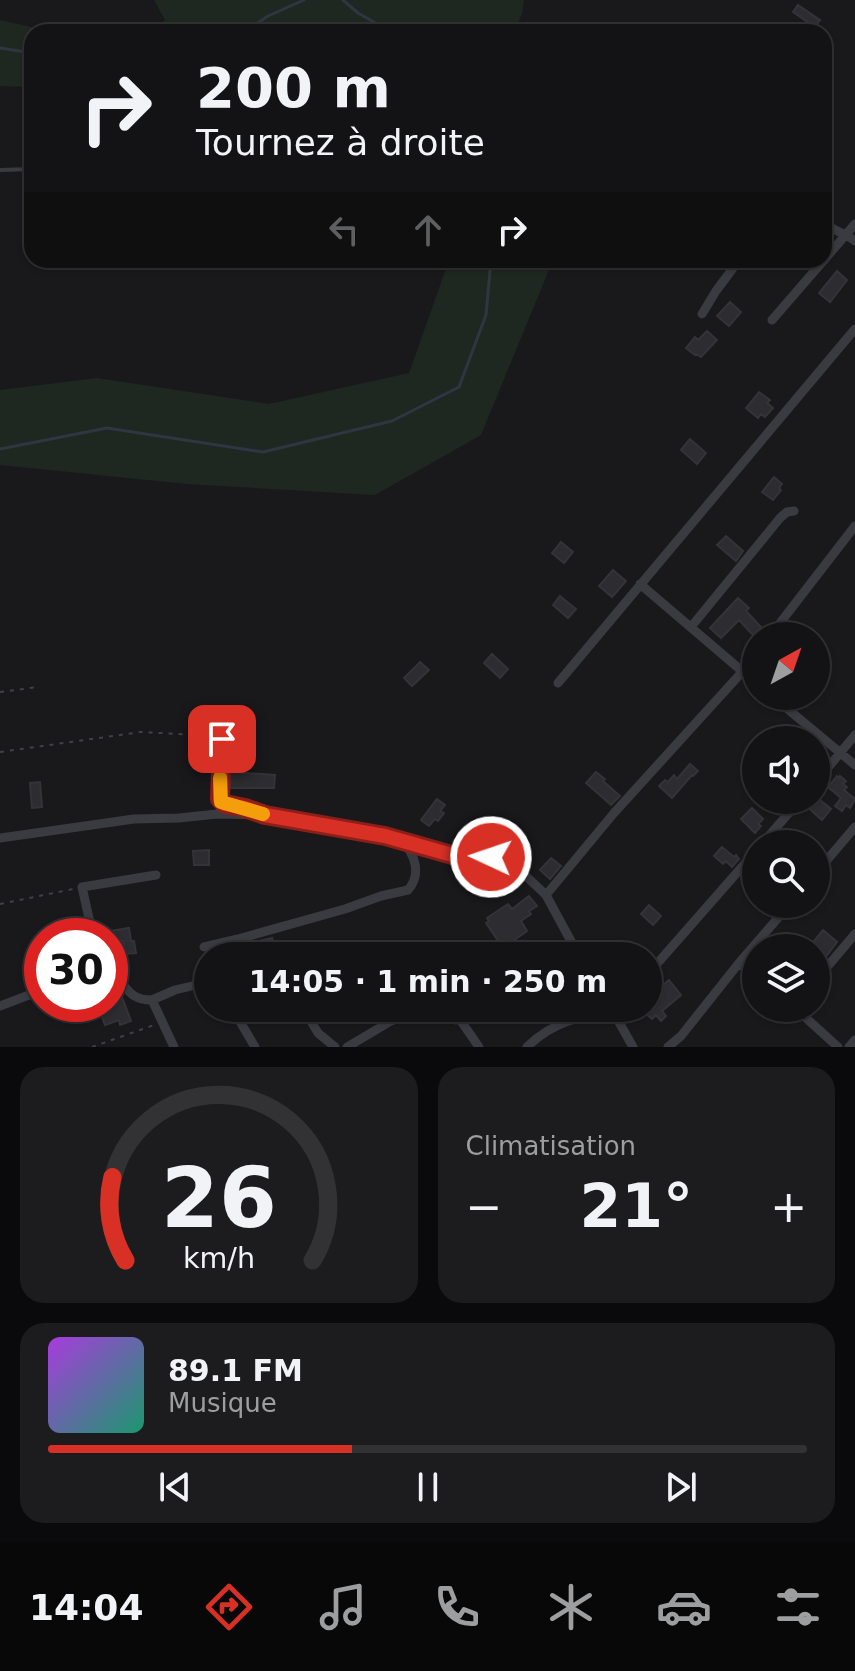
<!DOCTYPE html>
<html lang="fr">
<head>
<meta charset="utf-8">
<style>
  :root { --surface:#131315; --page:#1c1c1e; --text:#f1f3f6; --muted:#9d9ea0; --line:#323234; --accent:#d93025 }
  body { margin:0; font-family:"DejaVu Sans",sans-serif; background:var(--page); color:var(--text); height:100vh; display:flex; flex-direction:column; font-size:30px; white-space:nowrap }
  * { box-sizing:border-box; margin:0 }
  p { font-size:26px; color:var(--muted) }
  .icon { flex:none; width:44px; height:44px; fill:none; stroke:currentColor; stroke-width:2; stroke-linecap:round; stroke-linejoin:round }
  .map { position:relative; height:1047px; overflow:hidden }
  .details { display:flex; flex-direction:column; gap:20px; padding:20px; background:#0a0a0c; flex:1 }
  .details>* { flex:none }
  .guide { position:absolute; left:24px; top:24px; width:808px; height:244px; border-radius:24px; box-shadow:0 2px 6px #0004,0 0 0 2px var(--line); background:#131315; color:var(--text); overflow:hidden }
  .needle { width:52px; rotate:40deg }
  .tools { position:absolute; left:742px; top:622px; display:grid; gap:16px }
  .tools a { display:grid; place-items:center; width:88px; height:88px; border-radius:50%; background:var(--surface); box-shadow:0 2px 6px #0004,0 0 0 2px var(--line); font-size:40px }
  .speed { position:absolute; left:24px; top:918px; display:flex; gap:16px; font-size:40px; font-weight:700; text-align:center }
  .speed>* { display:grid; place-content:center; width:104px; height:104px; border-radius:50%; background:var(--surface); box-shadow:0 2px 6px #0004,0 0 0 2px var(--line); line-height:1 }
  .speed .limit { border:12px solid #d22; background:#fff; color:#111 }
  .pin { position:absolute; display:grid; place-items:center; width:68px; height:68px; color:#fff; margin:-34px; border-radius:16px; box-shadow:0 4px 12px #0006 }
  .me { position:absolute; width:88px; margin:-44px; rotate:273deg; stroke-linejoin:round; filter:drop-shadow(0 0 6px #0008) }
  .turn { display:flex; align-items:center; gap:28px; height:168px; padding:0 40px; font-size:36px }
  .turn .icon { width:104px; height:104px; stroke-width:2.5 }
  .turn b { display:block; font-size:56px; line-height:68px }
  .lanes { display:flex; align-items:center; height:76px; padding:0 40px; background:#0003; justify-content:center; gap:40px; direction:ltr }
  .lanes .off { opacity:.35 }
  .big { font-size:60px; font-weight:600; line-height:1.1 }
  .details .tile { flex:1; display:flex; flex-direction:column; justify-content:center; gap:12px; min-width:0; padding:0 28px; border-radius:24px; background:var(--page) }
  .details .dial { align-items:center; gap:0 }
  .dial svg { height:208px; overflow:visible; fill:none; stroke:var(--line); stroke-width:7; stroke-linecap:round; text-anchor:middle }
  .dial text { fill:var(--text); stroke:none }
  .song { display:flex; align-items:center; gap:24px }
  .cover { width:96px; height:96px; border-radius:12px; background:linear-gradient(135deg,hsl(280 70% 55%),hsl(160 70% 35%)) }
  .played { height:8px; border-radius:4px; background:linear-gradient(90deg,var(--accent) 40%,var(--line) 40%) }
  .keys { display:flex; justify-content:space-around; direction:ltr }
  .heat { display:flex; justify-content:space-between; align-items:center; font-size:44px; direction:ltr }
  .details .tiles { flex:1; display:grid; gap:20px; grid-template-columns:1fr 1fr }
  .tile:last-child { grid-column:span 2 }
  .trip { position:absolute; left:194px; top:942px; width:468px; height:80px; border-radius:40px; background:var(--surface); box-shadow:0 2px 6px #0004,0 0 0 2px var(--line); font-weight:600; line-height:80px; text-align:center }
  .tabs { display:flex; height:128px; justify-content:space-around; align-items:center; background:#080808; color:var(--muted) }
  .tabs .icon { width:56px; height:56px }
  .tabs .on { color:var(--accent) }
  .tabs b { font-size:36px; color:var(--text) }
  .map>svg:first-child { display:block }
  .green { fill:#1f2721 }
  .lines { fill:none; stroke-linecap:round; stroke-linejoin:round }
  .stream { stroke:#2e3741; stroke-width:3 }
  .building { fill:#2d2c30; stroke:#343338; stroke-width:2 }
  .path { stroke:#404148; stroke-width:2; stroke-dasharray:4 6; stroke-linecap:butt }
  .service { stroke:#3a3a41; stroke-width:4 }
  .minor { stroke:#3a3a41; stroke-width:9 }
  .route-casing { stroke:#8d1f18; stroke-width:20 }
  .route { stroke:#d93025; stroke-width:14 }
  .slow { stroke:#f59e0b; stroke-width:14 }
</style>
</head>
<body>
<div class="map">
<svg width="855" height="1047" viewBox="0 0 855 1047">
  <rect width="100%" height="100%" fill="#19191c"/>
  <path class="green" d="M154 0H524L522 13 515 32H153L165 20Z
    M0 20 53 32H32V87L0 86Z
    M449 260H553L481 435 375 495 187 484 0 465V390L97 378 269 404 409 373Z"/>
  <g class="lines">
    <path class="stream" d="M343 0 358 13 391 32
      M244 32 268 16 304 0
      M0 48 32 53
      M0 449 107 428 263 452 392 421 459 387 486 315 491 260"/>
  </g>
  <path class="building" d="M798 5 820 20 815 27 793 12Z
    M837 271 847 280 830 302 819 293Z
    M730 302 741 312 729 326 717 316Z
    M707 331 717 340 701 357 696 354 695 355 686 348 695 337 698 340Z
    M759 392 770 400 767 403 773 408 765 417 761 414 758 418 746 408Z
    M690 439 706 453 697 464 681 450Z
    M774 477 782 484 779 488 781 490 773 500 762 492Z
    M726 536 743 551 736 561 717 545Z
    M561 542 573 552 564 563 552 553Z
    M613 570 626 581 612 597 599 586Z
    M560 596 576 609 568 618 553 605Z
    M738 598 749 608 746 611 761 627 753 635 739 620 721 638 710 628Z
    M492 654 508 669 500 678 484 663Z
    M420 662 429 670 412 686 404 678Z
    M690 764 698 771 693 776 692 775 672 798 659 786 665 780 668 782 674 775 677 779Z
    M230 772 275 775 274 788H230Z
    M596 772 605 779 603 781 620 796 611 805 586 783Z
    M837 776 839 778 840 776 846 781 843 784 847 787 844 790 855 799 850 808 846 805 842 811 835 806 841 798 828 787Z
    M40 782 42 807 32 808 30 783Z
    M437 799 445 805 440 811 444 813 438 821 435 819 429 826 421 820Z
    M807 800H820L831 809 822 820 805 805Z
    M752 808 763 819 758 824 761 826 755 833 741 819Z
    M722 847 734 857 736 855 739 859 732 867 726 861 723 864 714 856Z
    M209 850V865H194L193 851Z
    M551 858 561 866 550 879 540 870Z
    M529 896 537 906 529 911 531 914 521 921 527 931 503 948 486 923 489 921 487 918 508 904 512 909Z
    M649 905 661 916 653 925 641 914Z
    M129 928 131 941H134L136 953 125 954 123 941 112 943 110 931Z
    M823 930 837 942 825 958 811 945Z
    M272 938 276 956H263L259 941Z
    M669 980 681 995 662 1011 666 1016 661 1021 656 1015 652 1019 644 1012 648 1008V1005L662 991 660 988Z
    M122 997 131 1021 120 1025 119 1020 105 1025 97 1004H110V1001Z"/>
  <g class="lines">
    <path class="path" d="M0 692 38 687
      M0 752 141 732 199 735 213 738
      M0 904 73 889
      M492 951 497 956
      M92 1047 154 1025"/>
    <path class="service" d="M0 170 32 169"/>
    <path class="minor" d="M824 223C834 231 845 233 855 241
      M824 260 855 224
      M702 314 716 291 739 260
      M772 320 824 260
      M640 584 756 683
      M691 627 780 518 787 512 794 511
      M770 636 855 526
      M558 683 855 329
      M772 696 855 765
      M222 739 221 802 257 811
      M816 782 855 735
      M0 838 134 819 179 818 217 814 265 815 385 836 466 859 491 857 510 861 546 895 579 956
      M762 844 800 800
      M816 873 855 827
      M546 895 614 813 743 671 756 654
      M93 936 82 887 156 875
      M204 947 238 939 345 909 381 896 408 890C422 874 415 855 402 840
      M739 963 790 904
      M110 974C128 981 124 1000 152 1000L174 1047
      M648 974 756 851
      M816 980 855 934
      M152 1000 175 990 208 982
      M0 1006 42 990
      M232 1008 255 1047
      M303 1008 318 1033 335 1047
      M440 1008 456 1020
      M452 1008 479 1047
      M611 1008 633 1047
      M795 1008 838 1047
      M347 1047 391 1021 422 1008
      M527 1047C551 1023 580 1014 614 1013L618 1008
      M668 1047 681 1036 739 963 756 977
      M849 1047 855 1040"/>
  </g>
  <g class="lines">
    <defs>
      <path id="route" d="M222 739 220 799 225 804 245 808 265 815 385 836 466 859 491 857"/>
    </defs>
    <use href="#route" class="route-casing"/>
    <use href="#route" class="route"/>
    <path class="slow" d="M220 778 221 802 263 814"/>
  </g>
</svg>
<div class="tools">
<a><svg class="needle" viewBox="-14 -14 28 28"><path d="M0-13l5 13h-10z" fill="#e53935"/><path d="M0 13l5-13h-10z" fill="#9d9ea0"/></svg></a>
<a><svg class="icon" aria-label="sound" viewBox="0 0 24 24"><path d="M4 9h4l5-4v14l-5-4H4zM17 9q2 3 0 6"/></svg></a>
<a><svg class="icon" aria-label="search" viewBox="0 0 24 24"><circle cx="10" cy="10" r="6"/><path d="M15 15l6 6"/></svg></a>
<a><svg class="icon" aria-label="layers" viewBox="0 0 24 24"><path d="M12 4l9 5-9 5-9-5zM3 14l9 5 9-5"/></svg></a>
</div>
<div class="speed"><div class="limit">30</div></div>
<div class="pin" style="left:222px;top:739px;background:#d93025"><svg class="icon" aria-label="arrive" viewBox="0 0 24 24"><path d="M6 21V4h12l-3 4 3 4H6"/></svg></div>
<svg class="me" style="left:491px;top:857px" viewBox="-20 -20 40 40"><circle r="17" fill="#d93025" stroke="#fff" stroke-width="3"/><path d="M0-11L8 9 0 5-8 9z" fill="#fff"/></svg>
<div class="trip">14:05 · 1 min · 250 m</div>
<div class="guide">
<div class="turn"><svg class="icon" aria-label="right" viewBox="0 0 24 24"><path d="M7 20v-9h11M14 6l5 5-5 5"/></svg><div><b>200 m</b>Tournez à droite</div></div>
<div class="lanes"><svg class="icon off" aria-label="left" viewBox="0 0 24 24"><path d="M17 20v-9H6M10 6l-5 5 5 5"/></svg><svg class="icon off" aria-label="ahead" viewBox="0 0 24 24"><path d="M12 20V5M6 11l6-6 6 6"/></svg><svg class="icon" aria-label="right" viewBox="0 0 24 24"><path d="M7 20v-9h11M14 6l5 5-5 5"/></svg></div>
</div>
</div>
<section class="details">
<div class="tiles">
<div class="tile dial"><svg viewBox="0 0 100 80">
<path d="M14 69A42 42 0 1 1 86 69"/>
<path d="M14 69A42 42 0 0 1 9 37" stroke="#d93025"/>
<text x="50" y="56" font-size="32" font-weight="700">26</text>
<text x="50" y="72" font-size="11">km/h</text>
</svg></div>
<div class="tile"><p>Climatisation</p>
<div class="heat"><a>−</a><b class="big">21°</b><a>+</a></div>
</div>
<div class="tile">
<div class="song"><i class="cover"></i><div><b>89.1 FM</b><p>Musique</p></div></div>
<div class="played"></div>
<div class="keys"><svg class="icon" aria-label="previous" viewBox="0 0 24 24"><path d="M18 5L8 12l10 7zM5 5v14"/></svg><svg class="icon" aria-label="pause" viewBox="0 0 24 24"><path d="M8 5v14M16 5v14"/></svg><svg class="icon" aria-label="next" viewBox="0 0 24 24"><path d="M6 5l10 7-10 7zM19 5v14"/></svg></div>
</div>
</div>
</section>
<nav class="tabs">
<b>14:04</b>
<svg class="icon on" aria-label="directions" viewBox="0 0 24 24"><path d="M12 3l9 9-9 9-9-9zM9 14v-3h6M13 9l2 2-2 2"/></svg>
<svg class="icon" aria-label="music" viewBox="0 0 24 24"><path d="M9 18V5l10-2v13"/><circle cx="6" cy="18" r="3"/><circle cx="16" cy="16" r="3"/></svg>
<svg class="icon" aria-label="phone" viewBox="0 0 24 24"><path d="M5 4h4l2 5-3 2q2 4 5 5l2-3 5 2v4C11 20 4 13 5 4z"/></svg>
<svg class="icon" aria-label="climate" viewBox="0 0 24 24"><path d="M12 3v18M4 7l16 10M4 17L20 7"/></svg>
<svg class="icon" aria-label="car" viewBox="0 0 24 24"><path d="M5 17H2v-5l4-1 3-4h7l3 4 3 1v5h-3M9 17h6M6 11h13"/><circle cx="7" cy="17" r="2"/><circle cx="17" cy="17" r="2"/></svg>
<svg class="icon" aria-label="filters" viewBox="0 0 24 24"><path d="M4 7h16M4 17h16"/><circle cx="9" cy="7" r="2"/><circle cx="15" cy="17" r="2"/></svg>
</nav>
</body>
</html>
